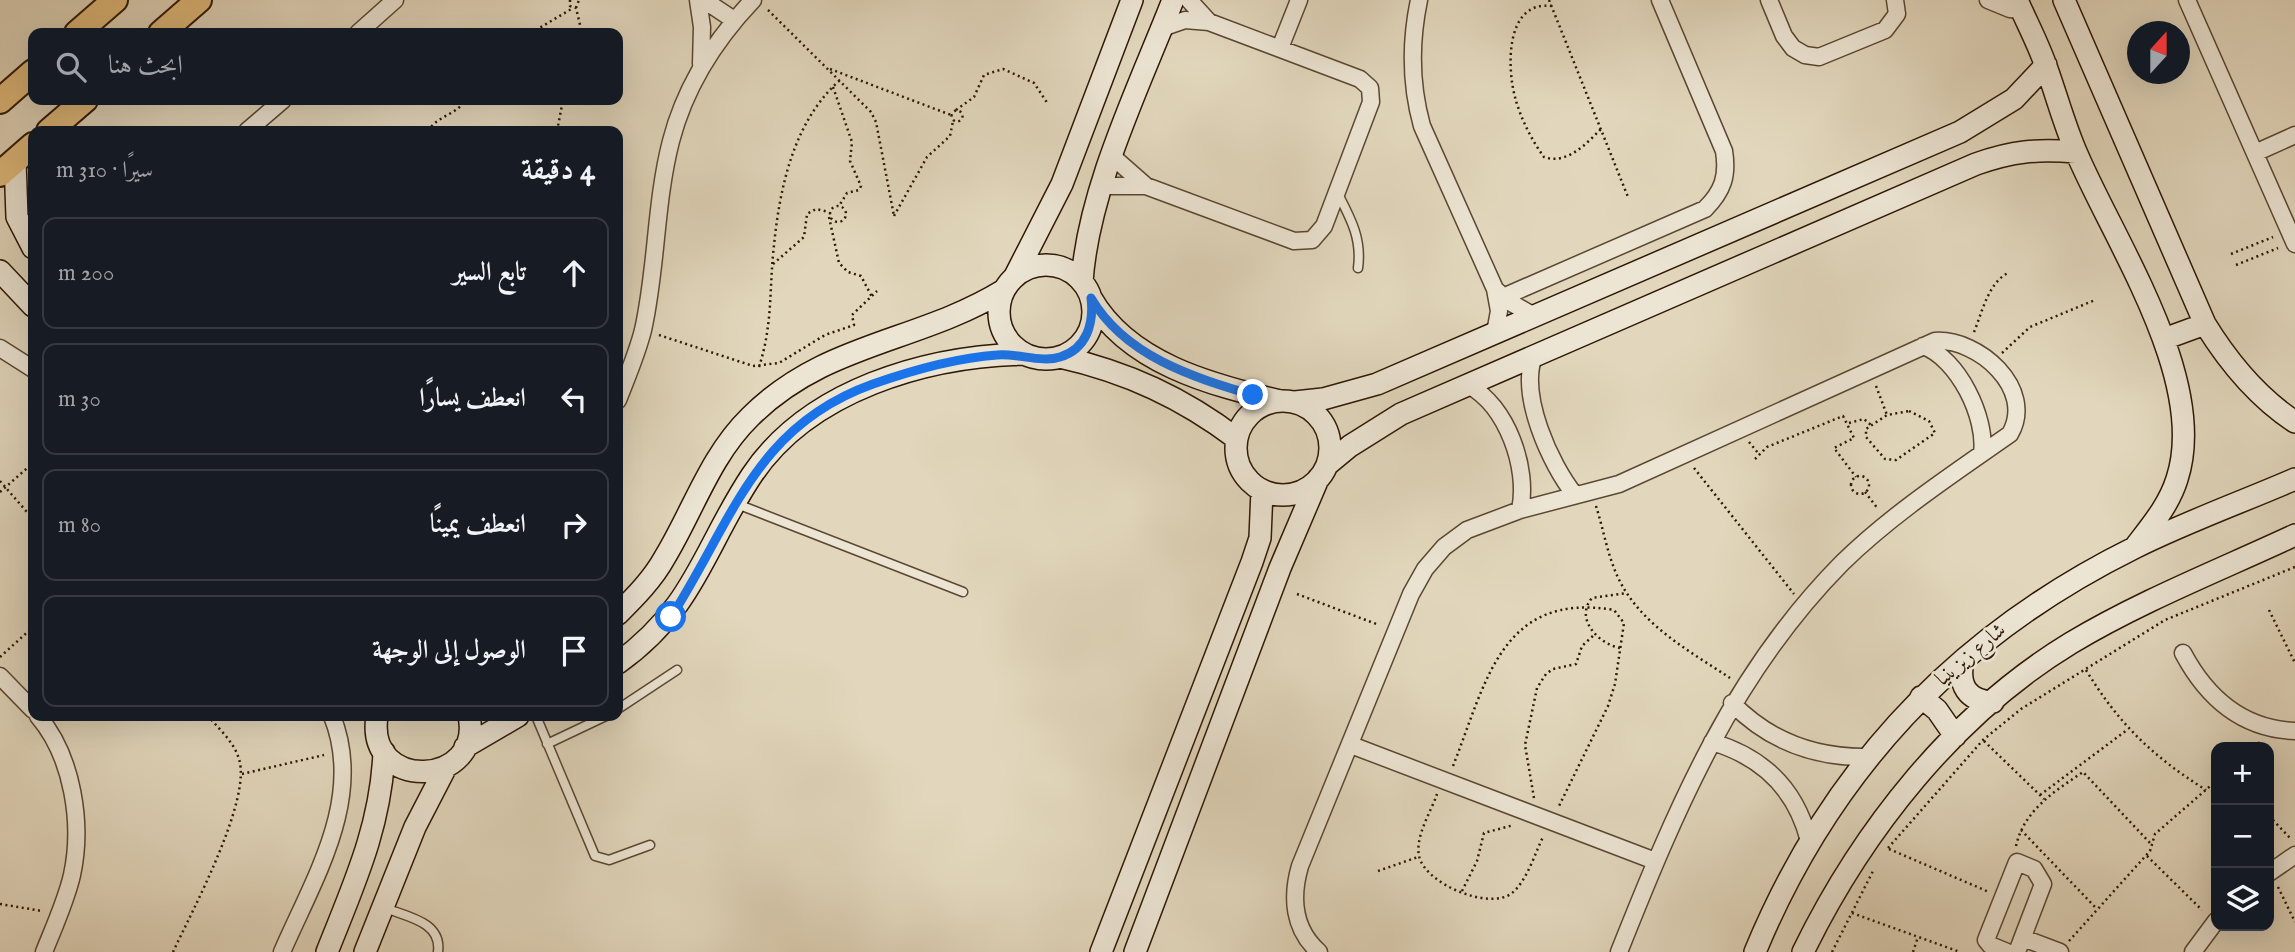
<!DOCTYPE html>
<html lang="ar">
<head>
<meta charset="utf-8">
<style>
  :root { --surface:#171b24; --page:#20242c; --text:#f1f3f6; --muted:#9ea1a6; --line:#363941 }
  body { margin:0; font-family:"IM FELL English",Amiri,serif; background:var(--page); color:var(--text); direction:rtl }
  .controls { position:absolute; right:21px; bottom:21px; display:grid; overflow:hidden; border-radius:14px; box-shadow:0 7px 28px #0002 }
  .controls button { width:63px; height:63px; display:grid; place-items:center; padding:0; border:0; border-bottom:2px solid var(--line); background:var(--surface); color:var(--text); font:35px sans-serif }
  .compass { position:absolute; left:2127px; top:21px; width:63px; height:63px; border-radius:50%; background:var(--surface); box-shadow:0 7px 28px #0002; rotate:21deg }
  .stop { position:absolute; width:21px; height:21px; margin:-16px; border:5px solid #1a73e8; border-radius:50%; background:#fff }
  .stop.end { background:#1a73e8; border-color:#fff; box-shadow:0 2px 7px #0008 }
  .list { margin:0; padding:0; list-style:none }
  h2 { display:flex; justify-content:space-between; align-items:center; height:91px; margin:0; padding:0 28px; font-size:30px }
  h2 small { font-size:23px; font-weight:400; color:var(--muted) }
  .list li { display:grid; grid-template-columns:46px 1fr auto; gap:21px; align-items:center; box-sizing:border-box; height:112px; margin:0 14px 14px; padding:0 14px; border:2px solid var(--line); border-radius:14px }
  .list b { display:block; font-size:26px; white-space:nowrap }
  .list em { font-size:23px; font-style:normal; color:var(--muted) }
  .icon { flex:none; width:38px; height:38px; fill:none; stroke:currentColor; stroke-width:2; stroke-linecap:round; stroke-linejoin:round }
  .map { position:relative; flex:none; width:2295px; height:952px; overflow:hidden; direction:ltr }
  .search { position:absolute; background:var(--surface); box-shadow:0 7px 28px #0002; left:28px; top:28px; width:595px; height:77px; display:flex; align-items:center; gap:18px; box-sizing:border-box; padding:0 24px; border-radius:14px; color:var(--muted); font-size:26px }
  .panel { position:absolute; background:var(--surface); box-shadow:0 7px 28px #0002; left:28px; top:126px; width:595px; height:595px; border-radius:14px; direction:rtl }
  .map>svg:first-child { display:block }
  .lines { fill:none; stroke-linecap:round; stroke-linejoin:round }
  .lane-casing { stroke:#5b4732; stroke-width:11 }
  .street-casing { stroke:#5b4732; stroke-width:19 }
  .secondary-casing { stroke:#2e1704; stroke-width:24 }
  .primary-casing { stroke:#2e1704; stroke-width:28 }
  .path { stroke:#2e1704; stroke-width:2.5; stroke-dasharray:2 3.5; stroke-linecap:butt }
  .lane { stroke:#ece5d4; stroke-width:8 }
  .street { stroke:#ece5d4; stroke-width:16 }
  .secondary { stroke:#ece5d4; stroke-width:21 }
  .primary { stroke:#e1bc7e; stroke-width:24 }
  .route { stroke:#1a73e8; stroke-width:9 }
  .labels { text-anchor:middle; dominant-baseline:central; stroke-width:5; stroke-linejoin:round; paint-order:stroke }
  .street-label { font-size:21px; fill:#2e1704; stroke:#ece5d4 }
</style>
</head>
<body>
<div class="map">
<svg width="2295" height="952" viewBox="0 0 2295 952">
  <rect width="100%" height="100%" fill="#e2d7bd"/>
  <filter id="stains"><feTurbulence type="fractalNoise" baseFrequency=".00286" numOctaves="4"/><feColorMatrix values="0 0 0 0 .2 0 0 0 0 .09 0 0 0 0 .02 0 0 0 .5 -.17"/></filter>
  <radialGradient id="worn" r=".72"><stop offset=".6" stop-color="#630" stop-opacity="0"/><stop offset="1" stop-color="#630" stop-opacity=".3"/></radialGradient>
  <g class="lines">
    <g class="lane-casing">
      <path id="lane" d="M1338,194C1351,219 1362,239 1358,268
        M737,504L963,592
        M618,709L677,670
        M536,716L595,856L609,860L650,845
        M547,744L606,716
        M385,908C408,917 442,922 438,952"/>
    </g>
    <g class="street-casing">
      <path id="street" d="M698,0L702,27L701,64
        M704,0L734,20
        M1189,0L1209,22
        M1419,0C1410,43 1410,83 1422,126L1495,289L1499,311L1495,333
        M1769,0L1784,36L1793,48L1805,55L1819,57L1885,30L1897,14L1895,0
        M1988,0L2010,9L2022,10
        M2187,0L2295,244
        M358,33L395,0
        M1280,48L1299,0
        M247,131L283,100
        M2255,153L2295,135
        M1113,157L1146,186
        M1102,186H1146L1294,241L1312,240L1324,226L1371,102L1370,88L1360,79L1209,22L1185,20L1162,28
        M1497,291L1508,301L1534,316
        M1503,297L1705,209C1723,191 1728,176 1724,151L1660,0
        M1923,346C1958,358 1987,418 1982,453
        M0,348L33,369
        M1534,356C1519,395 1550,464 1575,495
        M1468,385C1507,406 1529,468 1520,510
        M618,400C627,377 637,354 643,330C657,268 655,203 671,141C685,87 715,40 753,0
        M2183,653C2207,698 2242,729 2295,731
        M0,676L33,710
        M1732,703C1769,741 1814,758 1868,757
        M38,716C73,757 83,824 72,875C66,901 54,927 44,952
        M1712,742C1763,757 1796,789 1809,841
        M1351,745L1655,861
        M2269,873L2295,855
        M2023,938L2060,952
        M282,952C314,878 365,798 332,716
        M1319,952C1293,929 1291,897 1300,866L1411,594L1425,569L1444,547L1467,530L1520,510L1619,484L1935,341C1978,338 2036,389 2010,434C1953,474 1892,514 1842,563C1732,674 1676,809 1619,952
        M2007,952L1990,945L1986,940L2017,862L2034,869L2043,884L2017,952
        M2193,952L2216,921"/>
    </g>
    <g class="secondary-casing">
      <path id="secondary" d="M2017,0C2027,23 2039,45 2047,69C2057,97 2065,127 2077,154C2115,243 2209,381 2177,479C2169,505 2151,526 2135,547
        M2064,0L2205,324C2229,363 2257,397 2295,422
        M15,161L17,217L33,248
        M999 312a47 47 0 1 1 94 0a47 47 0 1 1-94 0Z
        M0,271L33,306
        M1015,276L1062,184L1132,0
        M1082,282C1088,190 1139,87 1173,0
        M1091,298C1128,363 1211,385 1280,401
        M2164,339L2205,324
        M1060,357C1127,372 1183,398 1237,439
        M1236 448a47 47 0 1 1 94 0a47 47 0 1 1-94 0Z
        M1295,402L1323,399L1377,384L1960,132L2014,99L2046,65
        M1327,465L1350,446L1401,414L1976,164C2013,151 2036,149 2076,152
        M618,614C635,597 653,579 665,557C693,511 710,456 750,417C825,342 918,343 1004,290
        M1963,661C1958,685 1967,701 1993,702
        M618,663C695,608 704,547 752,475C809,390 926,356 1024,354
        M1921,697L1937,710L1955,736
        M377,716C365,793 484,787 469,716
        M465,747L518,716
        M327,952C354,884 381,826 384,752
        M365,952L415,827L446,767
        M1101,952L1252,562L1260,538L1262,490
        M1135,952L1280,568L1318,479
        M1755,952C1830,770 1958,635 2134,548C2186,522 2242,502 2295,479
        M1803,952C1862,831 1954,714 2071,643C2141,601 2220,570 2295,535"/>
    </g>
    <g class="primary-casing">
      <path id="primary" d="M77,33L115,0
        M161,33L199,0
        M0,101L33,72
        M49,131L85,100
        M0,174L33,145"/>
    </g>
    <path class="path" d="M570,0V6L576,8L582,33
      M1549,0L1628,197
      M1552,6C1505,0 1507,68 1515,97C1520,117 1532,141 1544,157C1567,165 1586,144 1601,129
      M576,8L579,0
      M768,10L871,112L876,122L894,216
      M531,33L573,8
      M830,69L951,115
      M833,87L852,142L850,161L861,186L859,190L847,193L839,206
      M956,110L974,97L984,75L1003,69L1034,83L1048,104
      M951.5 116a5.5 5.5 0 1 1 11 0a5.5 5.5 0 1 1-11 0Z
      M428,131C438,115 457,115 465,100
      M557,131L563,100
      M830 214a8 8 0 1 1 16 0a8 8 0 1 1-16 0Z
      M894,216L927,157L950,136L953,121
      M829,217L839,263L848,272L861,276L872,297
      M2231,254L2273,237
      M773,264L804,237L807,214L816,209L829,212
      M2236,265L2278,248
      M1974,332C1982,313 1988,283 2008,273
      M659,335L753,366L779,363L825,335L854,325L852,315L877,291
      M2002,353L2030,327L2095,300
      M759,367C773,324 769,289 774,245C780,186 794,121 840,80
      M1876,386L1887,415
      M1909,411L1929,421L1935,433L1896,460L1885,459L1866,437V429L1887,415Z
      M1849,423L1864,419L1871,425
      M1749,442L1758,453
      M1755,459L1767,447L1843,416L1854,438L1834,448L1856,477
      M1694,468L1794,594
      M1851 485a9 9 0 1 1 18 0a9 9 0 1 1-18 0Z
      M0,481L33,519
      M0,492L33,463
      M1865,492L1878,509
      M1596,506C1603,528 1607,552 1616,573C1637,623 1688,650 1730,678
      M1297,594L1379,625
      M2269,610L2295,663
      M1620,648C1599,644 1574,619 1592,598L1627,593
      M0,657L33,627
      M2086,670C2119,724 2152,756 2206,790
      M1984,741L2044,799
      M2254,747L2261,741
      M1453,766C1486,683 1501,591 1614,610L1624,623L1615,684L1608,706L1559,806
      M242,774L324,755
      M1437,794C1431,812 1415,836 1419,856C1425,884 1490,911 1512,893C1527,881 1535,853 1543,837
      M2040,795L2127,730
      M1534,798L1525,745L1537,688L1546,674L1553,669L1576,664L1582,646L1594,635
      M2269,816L2291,839
      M2021,830L2096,908
      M2016,846C2024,810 2055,791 2083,772L2150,843
      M1888,848L1983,740L2021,709L2165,620L2295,567
      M1889,849L1989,892
      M2147,856L2202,910
      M1378,871L1418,857
      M2278,887L2295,922
      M1462,891L1477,861L1484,833L1514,825
      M0,904L42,911
      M1852,913L1960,952
      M2069,941L2150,851L2155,834L2216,781
      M173,952C192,911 252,800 239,759C234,742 219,729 208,716
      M1832,952L1873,871
      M1913,952L1918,937"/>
    <use href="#lane" class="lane"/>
    <use href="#street" class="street"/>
    <use href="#secondary" class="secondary"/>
    <use href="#primary" class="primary"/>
  </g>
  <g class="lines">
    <path class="route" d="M671,617C733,520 755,426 873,384C913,370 955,358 997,355C1017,353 1042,363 1060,357C1087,349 1094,323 1091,298C1125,356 1192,377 1253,395"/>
  </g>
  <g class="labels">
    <g class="street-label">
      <text transform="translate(1971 655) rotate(-40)">شارع زيزينيا</text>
    </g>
  </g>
  <rect width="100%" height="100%" filter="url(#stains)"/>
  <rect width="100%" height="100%" fill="url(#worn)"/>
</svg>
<div class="controls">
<button>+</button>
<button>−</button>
<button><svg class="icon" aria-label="layers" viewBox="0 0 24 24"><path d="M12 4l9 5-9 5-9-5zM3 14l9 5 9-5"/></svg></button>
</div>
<svg class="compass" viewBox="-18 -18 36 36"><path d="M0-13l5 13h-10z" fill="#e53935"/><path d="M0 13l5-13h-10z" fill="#9ea1a6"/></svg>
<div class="stop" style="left:671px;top:617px"></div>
<div class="stop end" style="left:1253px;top:395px"></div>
<div class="search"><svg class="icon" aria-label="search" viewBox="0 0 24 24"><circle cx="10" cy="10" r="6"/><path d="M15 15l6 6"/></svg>ابحث هنا</div>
<section class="panel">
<h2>4 دقيقة<small>سيرًا · 310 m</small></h2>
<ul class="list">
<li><svg class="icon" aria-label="ahead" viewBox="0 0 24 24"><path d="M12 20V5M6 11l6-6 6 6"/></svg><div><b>تابع السير</b></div><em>200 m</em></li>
<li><svg class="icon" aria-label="left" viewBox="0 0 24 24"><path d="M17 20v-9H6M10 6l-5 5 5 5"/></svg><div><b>انعطف يسارًا</b></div><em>30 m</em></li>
<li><svg class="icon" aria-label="right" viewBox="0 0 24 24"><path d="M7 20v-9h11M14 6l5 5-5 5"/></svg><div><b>انعطف يمينًا</b></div><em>80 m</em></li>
<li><svg class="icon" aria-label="arrive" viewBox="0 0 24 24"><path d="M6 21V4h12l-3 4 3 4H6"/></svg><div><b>الوصول إلى الوجهة</b></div></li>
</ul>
</section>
</div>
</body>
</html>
